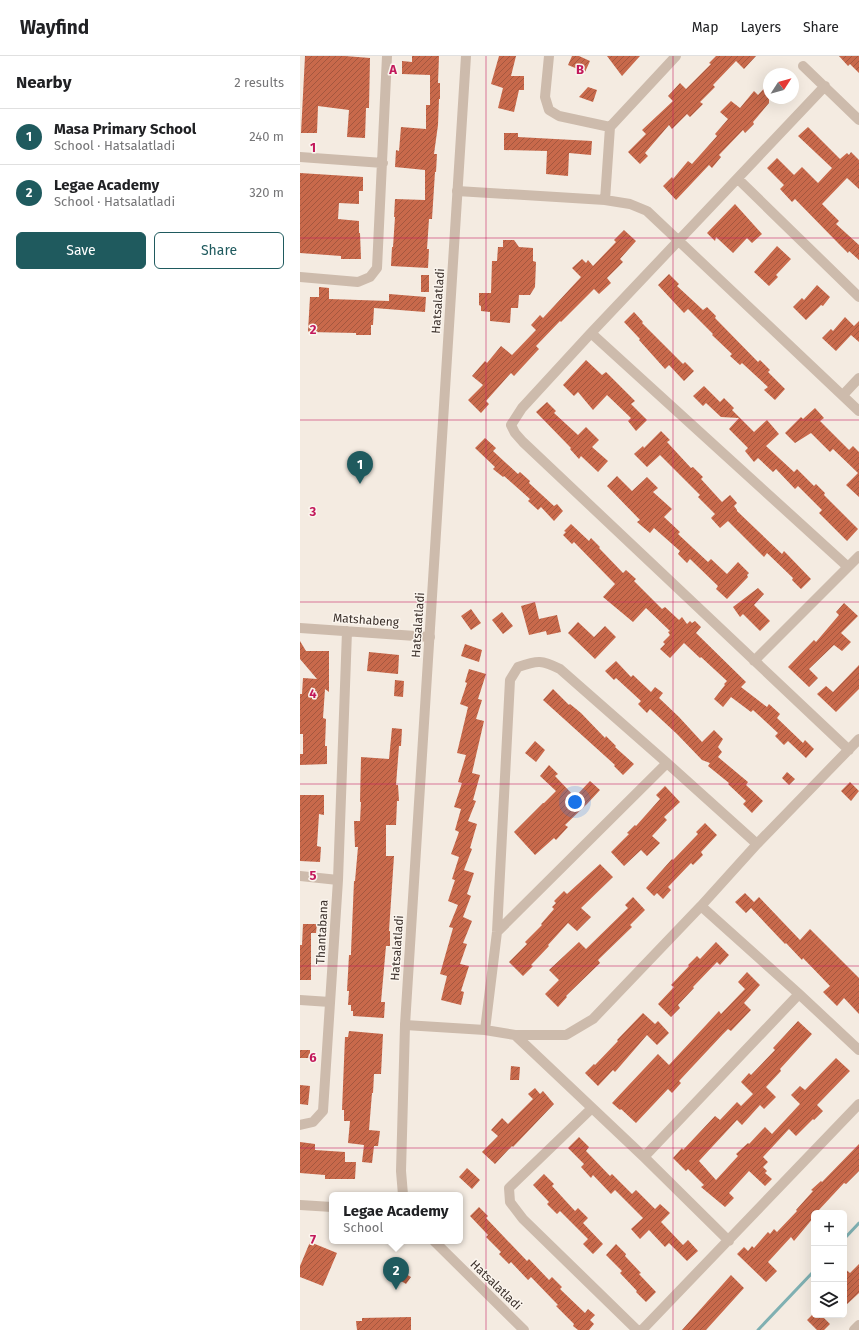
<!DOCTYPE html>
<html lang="en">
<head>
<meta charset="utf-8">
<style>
  :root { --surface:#fff; --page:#f6f6f6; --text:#202124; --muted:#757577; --line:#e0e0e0; --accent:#1f5a5e }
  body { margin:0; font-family:"Fira Sans",sans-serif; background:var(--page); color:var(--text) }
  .controls { position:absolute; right:12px; bottom:12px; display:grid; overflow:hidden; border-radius:6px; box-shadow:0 4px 16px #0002 }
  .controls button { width:36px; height:36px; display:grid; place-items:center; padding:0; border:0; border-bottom:1px solid var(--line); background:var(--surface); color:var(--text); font:20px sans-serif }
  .compass { position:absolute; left:463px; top:12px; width:36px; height:36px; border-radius:50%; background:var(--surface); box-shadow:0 4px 16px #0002; rotate:54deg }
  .you { position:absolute; left:275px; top:746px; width:14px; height:14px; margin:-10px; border:3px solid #fff; border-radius:50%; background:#1a73e8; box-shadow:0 0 0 6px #1a73e833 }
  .badge { display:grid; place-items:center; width:26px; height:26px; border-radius:50%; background:var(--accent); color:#fff; font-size:13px; font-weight:700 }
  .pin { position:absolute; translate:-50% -33px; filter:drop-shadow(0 1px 2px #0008) }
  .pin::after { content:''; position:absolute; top:21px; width:14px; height:12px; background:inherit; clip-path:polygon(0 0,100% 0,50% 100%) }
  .popup { position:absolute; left:29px; top:1136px; width:134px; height:52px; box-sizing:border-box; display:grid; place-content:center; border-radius:6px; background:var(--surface); filter:drop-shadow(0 1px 3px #0005); font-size:13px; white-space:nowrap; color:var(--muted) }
  .popup b { font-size:15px; color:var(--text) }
  .popup::after { content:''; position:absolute; left:50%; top:100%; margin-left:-8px; border:8px solid transparent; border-top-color:var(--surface) }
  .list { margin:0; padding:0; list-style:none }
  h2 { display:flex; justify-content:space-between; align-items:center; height:52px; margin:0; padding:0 16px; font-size:17px }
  h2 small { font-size:13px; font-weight:400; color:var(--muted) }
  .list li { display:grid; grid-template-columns:26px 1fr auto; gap:12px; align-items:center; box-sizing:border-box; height:56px; padding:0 16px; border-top:1px solid var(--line) }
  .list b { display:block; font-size:15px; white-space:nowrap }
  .list p { margin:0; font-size:13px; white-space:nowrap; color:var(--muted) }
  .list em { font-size:13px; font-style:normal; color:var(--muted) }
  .actions { display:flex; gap:8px; padding:12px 16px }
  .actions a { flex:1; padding:9px 0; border:1px solid var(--accent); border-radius:6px; text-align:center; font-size:14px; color:var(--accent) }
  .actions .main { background:var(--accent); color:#fff }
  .icon { flex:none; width:22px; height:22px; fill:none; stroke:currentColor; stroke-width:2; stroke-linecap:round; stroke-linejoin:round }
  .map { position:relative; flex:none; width:559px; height:1274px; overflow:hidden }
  header { display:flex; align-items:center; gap:24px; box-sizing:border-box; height:56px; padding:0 20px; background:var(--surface); border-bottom:1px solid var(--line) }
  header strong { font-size:19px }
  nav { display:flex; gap:22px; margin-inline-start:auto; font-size:14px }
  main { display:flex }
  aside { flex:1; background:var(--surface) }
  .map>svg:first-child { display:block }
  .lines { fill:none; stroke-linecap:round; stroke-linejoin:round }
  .stream { stroke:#7fb0b2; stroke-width:3 }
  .building { fill:url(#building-hatch) }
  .minor { stroke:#cdbbac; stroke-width:10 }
  .tertiary { stroke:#cdbbac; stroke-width:10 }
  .grid { fill:none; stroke:#c2185b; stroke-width:1; stroke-opacity:0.55 }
  .labels { text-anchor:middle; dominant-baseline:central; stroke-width:3; stroke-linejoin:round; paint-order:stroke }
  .street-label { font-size:12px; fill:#3b302b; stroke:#fbf5ee }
  .grid-label { font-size:13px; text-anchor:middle; font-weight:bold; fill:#c2185b; stroke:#fbf5ee; stroke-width:3; stroke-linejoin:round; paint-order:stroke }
</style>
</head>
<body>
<header>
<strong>Wayfind</strong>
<nav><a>Map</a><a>Layers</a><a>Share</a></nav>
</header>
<main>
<aside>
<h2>Nearby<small>2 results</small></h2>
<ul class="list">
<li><span class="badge">1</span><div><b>Masa Primary School</b><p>School · Hatsalatladi</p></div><em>240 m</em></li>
<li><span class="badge">2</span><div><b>Legae Academy</b><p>School · Hatsalatladi</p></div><em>320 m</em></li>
</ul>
<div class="actions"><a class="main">Save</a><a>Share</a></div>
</aside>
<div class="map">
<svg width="559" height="1274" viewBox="0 0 559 1274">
  <defs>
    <pattern id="building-hatch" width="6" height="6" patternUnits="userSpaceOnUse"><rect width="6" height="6" fill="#c8694b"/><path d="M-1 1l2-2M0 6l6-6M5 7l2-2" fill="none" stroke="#a4573f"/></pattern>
  </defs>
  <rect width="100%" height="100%" fill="#f4ebe1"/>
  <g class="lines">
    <path class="stream" d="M544,1183L559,1167
      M458,1274L514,1215"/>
  </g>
  <path class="building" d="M5,0H45L70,2L69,52H66L65,82L47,81L49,54L18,50L17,77H1Z
    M112,0H139L138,27H140V43H139L138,69L134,98H137L136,116H135L132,163H129L127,193H129L128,212L91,210L92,191H93L95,161H94L95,143L125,144V114L95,111L96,94L99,95L101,71L126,73V49H130V19L102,18V5L112,6Z
    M199,0H216L211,20H224V34H219L214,56L198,52L203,32L191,28Z
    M272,0H279L290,5L285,16L268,9Z
    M307,0H340L322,20Z
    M416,0H456L444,13L436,5L413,29L415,31L400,46L403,48L390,61L387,58L372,73L369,69L345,97L348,100L340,108L328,96L346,78L342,74L373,45L368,40L380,27L386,33L411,8L409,7Z
    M539,0H559V17L550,8L548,10Z
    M469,27V47L453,66L454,68L445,77L443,74L419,99L421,101L412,112L409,109L376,144L363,130L372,121L373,123L388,105L392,108L417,80L415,78L428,63L420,56L431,45L440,52L454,35L458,39Z
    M288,31L297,34L293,46L279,41Z
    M508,71L540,103L547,97L549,99L551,96L559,104V133L547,122L522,148L539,165L536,168L559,189V204L549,195L548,197L538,187L495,143L492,146L480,133L484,129L467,112L477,102L494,119L502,111L518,127L532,112L498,80Z
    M204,77H218V81L292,85L291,99L269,97L268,120L246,118L247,95L204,94Z
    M0,117L63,121V135H59V148L39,147L38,163L59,165V177H60L61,203H41V200L0,197Z
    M435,148L462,178L452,187L447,182L433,197L416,181L415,185L407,177Z
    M324,174L336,185L320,203L323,206L307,222L311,227L299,238L294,233L261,266L260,265L236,290L239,293L214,320L211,317L186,345L189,348L181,357L168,344L183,329L172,320L185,305L187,307L201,290L212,299L236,274L231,269L240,259L243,262L281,221L272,212L282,203L286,207L288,204L293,210L316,186L314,184Z
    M203,184H214L219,191L233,192V205L236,206L235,231L230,239H219L218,252H211L210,267L190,265V256L181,255V250L179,249V237H191L192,205H197L198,191H203Z
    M477,190L491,203L476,219L478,221L469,230L454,216Z
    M369,218L379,228L377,230L403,254L407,251L416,260L415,262L458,306L460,304L470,314L468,316L485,333L475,344L464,334L468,331L442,307L440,309L430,300L432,298L412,279L413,278L388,253L384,257L358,229Z
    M121,219H129V236H121Z
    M517,229L530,241L523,250L521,249L506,264L493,251L502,242L504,244Z
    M19,231L29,232V243L89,245V238L126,241L125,256L74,252L73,269H71V279H56V277L9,276L8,275L10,241H19Z
    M334,256L343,266L342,267L383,308L385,306L394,315L384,325L369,309L365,313L339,284L340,283L324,266Z
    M545,261L554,270L559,265V286L551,279L536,295L522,282L531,273L533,275Z
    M286,304L302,319L306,316L335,345L331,348L347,364L336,375L328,365L331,362L307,339L293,354L278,336L274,340L263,329Z
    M404,330L420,346L424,342L434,352L432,354L454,376L467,364L479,378L466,390L494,416L497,413L514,430L516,428L525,437L524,439L558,473L547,485L519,457L522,454L498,430L495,433L476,413L473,416L458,402L454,406L445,395L448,392L429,373L439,362L421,361L406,347L403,350L393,340Z
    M247,346L256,355L254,357L278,379L286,371L299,384L292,391L308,405L298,416L281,400L279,403L270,393L271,392L236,356Z
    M515,352L524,362L520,365L549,394L553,390L559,396V441L546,429L558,417L533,393L530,396L511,377L495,387L485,377L501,361L503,363Z
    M361,375L370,384L367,386L391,412L393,411L403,421L401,423L422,446L430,439L437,447L434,450L437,454V455L482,498L484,495L511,523L501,533L492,524L493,522L467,497L464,501L428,465L420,472L411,462L415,458L398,441L400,439L360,399L347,411L334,398L343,390L344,392Z
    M185,382L196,392L193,395L218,418L220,416L230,425L229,427L254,450L257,448L263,455L254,465L241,451L238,454L228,445L230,443L204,420L203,421L193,413L195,411L175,392Z
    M317,420L332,435L347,421L358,432L353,436L372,453L364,461L380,476L378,478L408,506L411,503L427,518L438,506L449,517L447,519L448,521L427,543L416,533L418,530L390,503L387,507L378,498L380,495L354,472L350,477L337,466L340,464L307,430Z
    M271,468L289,485L291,482L300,491L299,492L323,517L326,514L336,523L334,525L362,553L365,551L379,564L382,561L387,568L390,565L392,567L395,565L401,571L396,577L446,626L441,631L467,651L469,648L480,658L477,662L503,687L505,684L514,693L506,702L488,685L484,689L475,680L478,677L453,654L451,656L431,641L423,651L414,643L425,629L424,628L427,625L401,601L400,602L384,587L370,602L360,593L365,588L363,586L370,579L368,576L370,575L346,552L333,566L303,541L315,528L274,486L272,488L263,479L266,476L264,475Z
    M458,532L464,538L454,549L470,565L460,575L443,558L440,561L433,551Z
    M235,546L239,563L257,559L261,576L247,579L246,575L229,579L221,550Z
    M544,547L558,560L541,577L551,586L542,595L534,589L509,613L518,622L509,631L488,611L514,584L516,586L539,559L536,556Z
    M171,553L181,567L171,574L161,560Z
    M202,556L213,570L203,578L192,564Z
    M278,566L294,581L305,570L316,581L295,603L268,577Z
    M0,585L6,595H29V636L25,633L23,662L26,663L25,690H27V708L0,709V698H3V678H0V638H2L3,622L17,623L0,603Z
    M165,588L182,594L179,606L161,600Z
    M69,596L99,599L98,618L67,615Z
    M316,605L331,621L333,619L351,636L355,631L363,637L359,642L379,661L402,686L414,674L423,683L418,691L422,696L418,701L448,726L446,729L463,745L452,757L443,748L446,745L428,728L429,727L408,710L410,707L402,704L377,678L350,653L347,657L338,648L341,645L316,622L314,624L305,615Z
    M559,609V633L536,656L517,638L526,630L533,636Z
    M169,613L186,618L178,643L182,644L176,663L184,665L172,717L180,719L173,744L176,745L168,765L177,768L170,792L172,793L164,814L174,817L167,838L171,840L163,861L172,865L163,887L167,888L160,908L169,910L161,935L164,936L161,949L141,944L147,920L140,918L153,872L149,871L158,849L148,845L155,824L152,823L159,801L151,798L159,776L155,774L161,753L154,751L162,727L158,726L166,699L157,697L168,651L160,648L167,627L165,626Z
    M95,624L104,625L103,641L94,640Z
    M253,633L269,649L270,648L281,657L305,682L306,680L316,690L315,691L334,708L323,719L314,710L315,709L243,644Z
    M92,672L102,673L101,690H99L96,729H98L99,745H97L96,769H86V800H94L89,875H90V890H86L81,946H85L84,962L53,960V955H51V949H48L49,935H47L49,899H51V896L54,825H55L58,791H55L54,765H60L61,746H60L61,701L89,703Z
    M235,685L245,694L236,706L225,697Z
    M249,709L258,718L255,720L275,741L290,725L300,734L287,748L265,769L268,771L256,784L254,782L235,799L214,776L243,747H244L256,735L240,720Z
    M487,716L495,723L489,729L482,722Z
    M550,726L559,735L551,745L541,735Z
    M365,730L380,746L364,761L367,764L352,780L360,787L347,800L341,794L324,810L311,796L329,778L327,777L335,769L336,770L360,743L356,739Z
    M0,739H24V759L19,758L17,790L21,791L20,806L0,805Z
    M405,767L417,779L401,796L403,799L393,809L391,807L368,831L371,834L363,843L357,837L354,840L346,832L372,803L373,804L398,778L396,776Z
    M300,808L313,821L281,852L291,861L277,875L268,867L248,889L249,890L231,909L233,910L223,920L209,906L227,888L225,886L242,869L241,868L254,853L252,851L256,847L254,845L264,835L267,838Z
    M445,837L454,846L459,841L500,884L510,873L559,922V958L544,942L537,950L523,936L530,930L503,902L502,904L486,887L485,888L451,852L446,857L435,846Z
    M333,841L345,854L330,869L332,871L298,904L300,907L266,940L267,941L258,951L245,938L259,924L249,914L279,886L286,893L328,852L325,849Z
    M3,868H17L16,877H11V924H0V889H2Z
    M416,886L429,899L420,909L417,906L393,931L394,932L378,949L380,952L371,961L358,948L374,931L371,929L389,910L388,909L397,900L400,903Z
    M447,916L460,929L444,947L451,954L431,975L428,973L423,978L379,1025L381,1027L372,1037L368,1033L336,1067L321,1053L320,1054L312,1047L358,998L369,1009L419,955L421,958L445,933L438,926Z
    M343,957L355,968L358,965L369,977L357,989L347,979L315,1016L313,1014L298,1030L285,1017L294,1008L295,1009L318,985L317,984Z
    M498,965L512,978L480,1013L481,1015L466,1031L476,1041L464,1053L460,1049L442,1069L437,1064L399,1105L416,1124L438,1100L436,1098L448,1087L449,1088L465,1071L472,1078L500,1048L491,1039L500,1030L505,1034L536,1002L550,1015L517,1049L523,1055L514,1064L513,1063L496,1080L489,1073L463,1101L468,1106L463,1111L467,1115L465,1117L472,1123L465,1130L449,1115L429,1137L434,1142L425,1151L401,1131L404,1129L388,1113L386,1115L373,1102L382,1092L383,1094L415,1060L420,1064L437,1046L441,1050L453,1038L441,1026L449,1017L451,1019L475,994L473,992Z
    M49,975L83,978L81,1018H74L73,1037H72L69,1074L80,1075L78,1090H74L72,1107L62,1106L64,1089L48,1087L50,1065H44V1054H42L45,981H48Z
    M0,994H10V1002H0Z
    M211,1010L220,1011L219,1024H210Z
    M0,1029L10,1030L8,1049L0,1048Z
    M235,1032L240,1038L243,1035L254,1048L213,1091L212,1090L195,1108L182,1096L198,1080L191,1074L202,1062L208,1068L233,1043L228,1038Z
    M279,1081L289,1091L286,1095L310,1120L312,1118L332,1138L336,1134L355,1153L360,1148L370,1157L361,1166L383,1189L388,1184L398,1195L387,1205L369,1187L365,1191L349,1174L340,1183L331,1173L343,1162L315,1134L311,1138L293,1119L291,1122L281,1111L284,1108L268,1092Z
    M0,1086L15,1088V1094L45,1096V1106H56L55,1123H25V1119L0,1117Z
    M559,1088V1115L546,1128L544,1127L517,1156L518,1157H514V1161L494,1185L491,1181L468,1206L477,1215L466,1226L437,1198L444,1191L448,1195L452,1190L454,1192L468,1176L470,1178L474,1173L477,1176L497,1155L496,1154L513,1135L511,1134L521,1125L522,1126Z
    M167,1112L180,1124L172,1133L159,1121Z
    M244,1118L254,1128L252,1130L275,1155L278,1152L288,1162L283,1167L303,1188L293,1198L283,1188L288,1183L260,1155L257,1158L247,1148L249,1146L233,1129Z
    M179,1151L188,1160L186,1162L227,1205L229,1203L249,1224L252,1221L262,1231L260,1233L285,1257L288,1253L295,1259L290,1264L294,1268L289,1274H278L273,1270L274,1268L256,1250L258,1249L231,1221L228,1224L211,1206L209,1208L199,1198L201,1196L186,1181L188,1179L170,1160Z
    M10,1186L37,1197L23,1230L0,1221V1210Z
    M316,1188L326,1198L325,1200L341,1217L339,1218L356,1236L346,1246L336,1236L337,1235L320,1217L322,1215L306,1199Z
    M559,1208V1237L544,1251V1212L550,1217Z
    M97,1213L111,1221L106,1228L93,1220Z
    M431,1219L444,1232L406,1274H382Z
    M512,1259H521L530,1268L524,1274H517L507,1264Z
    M111,1261V1274H57L56,1265H62V1262Z"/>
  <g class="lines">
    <path class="minor" d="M249,0L245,41L249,54L259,60L310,71
      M503,10L559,64
      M525,30L291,277L222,352L211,369L215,377L223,386L549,694
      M0,101L83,107
      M438,123L559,241
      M157,135L305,144L330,148L347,155L559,355
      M305,144L310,71L376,0
      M0,221L58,226L70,221L77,212L87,0
      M291,277L548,511
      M543,339L559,322
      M0,572L130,581
      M454,605L559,500
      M0,820L38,824
      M401,850L499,938L559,994
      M197,876L367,707
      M0,944L30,946
      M105,969L185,974L215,979H266L293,963L401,850L457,788L559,683
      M185,974L197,876L210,624L218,611C238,604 242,604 260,613L367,707L457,788
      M215,979L344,1101L429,1185
      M291,1053L209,1132L210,1146L223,1163L337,1274
      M0,1069L13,1066L23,1055L38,824L47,575
      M344,1101L499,938
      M342,1274L559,1048
      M554,1274L559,1269"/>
    <path class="tertiary" d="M103,1139L101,1115L105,969L166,0
      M0,1149L32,1151
      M134,1185L224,1274"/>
  </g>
  <path class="grid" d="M186,0V1274M373,0V1274M0,182H559M0,364H559M0,546H559M0,728H559M0,910H559M0,1092H559"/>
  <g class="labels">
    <g class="street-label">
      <text transform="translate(138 245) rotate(-86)">Hatsalatladi</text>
      <text transform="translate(66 564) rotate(4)">Matshabeng</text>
      <text transform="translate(118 569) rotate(-86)">Hatsalatladi</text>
      <text transform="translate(22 876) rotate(-87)">Thantabana</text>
      <text transform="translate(97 892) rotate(-86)">Hatsalatladi</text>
      <text transform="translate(196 1229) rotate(44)">Hatsalatladi</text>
    </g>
  </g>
  <g class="grid-label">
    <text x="93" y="18">A</text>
    <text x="280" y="18">B</text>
    <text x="13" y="96">1</text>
    <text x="13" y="278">2</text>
    <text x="13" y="460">3</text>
    <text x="13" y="642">4</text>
    <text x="13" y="824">5</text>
    <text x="13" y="1006">6</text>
    <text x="13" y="1188">7</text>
  </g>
</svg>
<div class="controls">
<button>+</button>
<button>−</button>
<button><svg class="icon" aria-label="layers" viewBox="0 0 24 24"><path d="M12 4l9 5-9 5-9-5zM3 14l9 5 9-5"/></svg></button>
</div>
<svg class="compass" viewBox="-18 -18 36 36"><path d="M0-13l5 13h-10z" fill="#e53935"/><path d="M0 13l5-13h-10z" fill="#757577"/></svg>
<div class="you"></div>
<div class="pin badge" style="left:60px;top:428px">1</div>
<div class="pin badge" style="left:96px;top:1234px">2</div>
<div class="popup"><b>Legae Academy</b>School</div>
</div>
</main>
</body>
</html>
